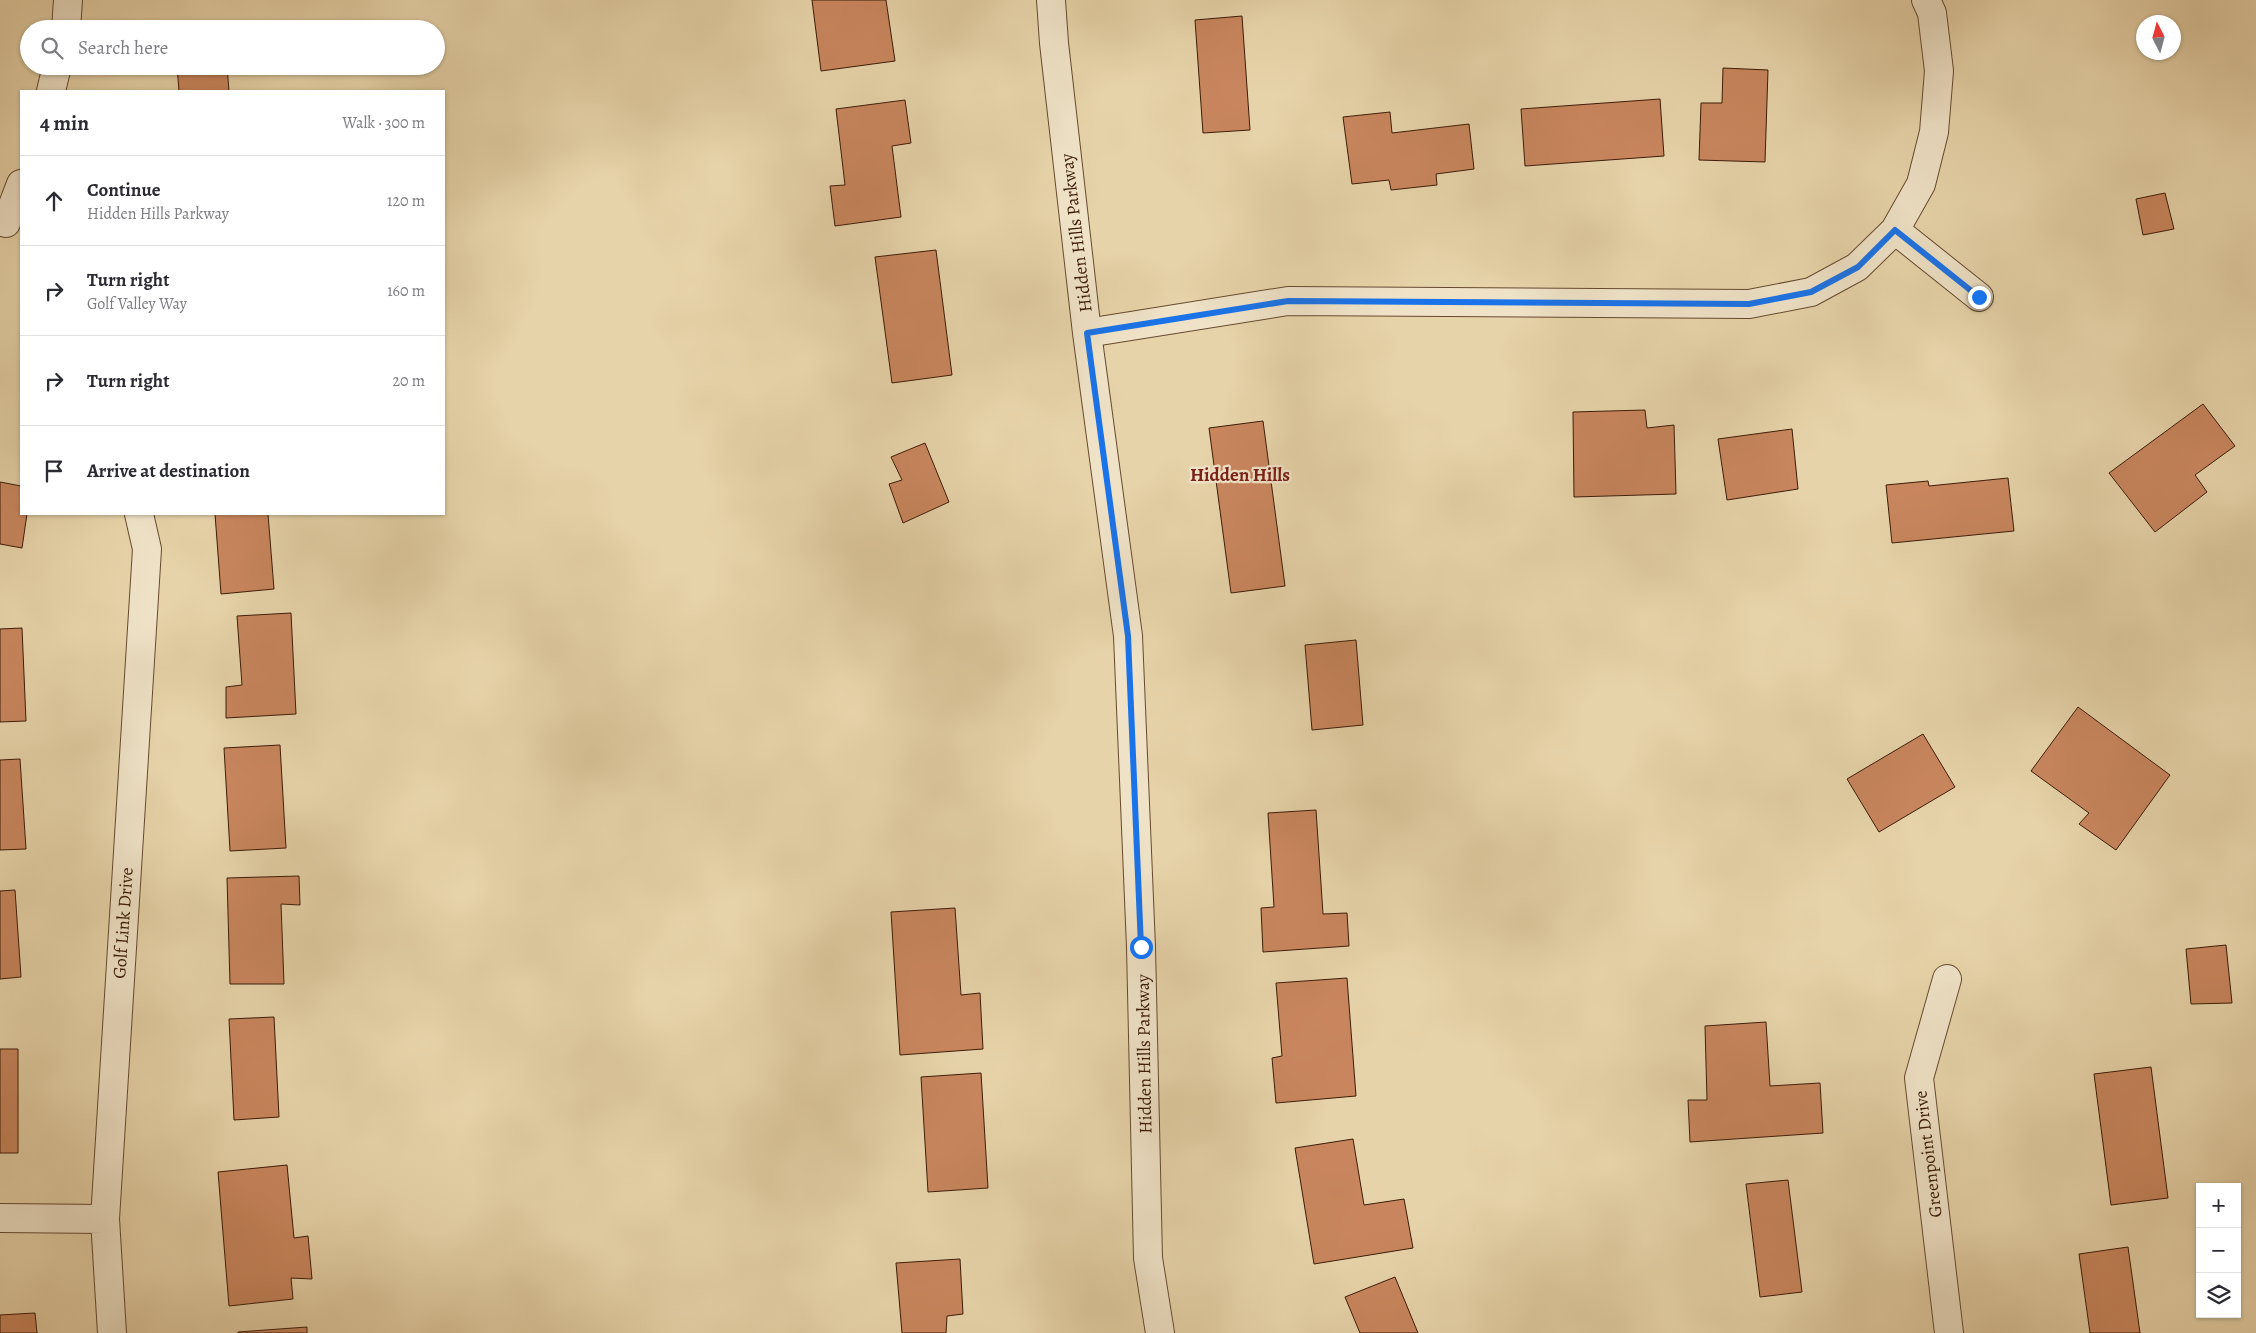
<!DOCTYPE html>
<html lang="en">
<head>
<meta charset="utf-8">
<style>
  :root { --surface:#fff; --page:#f7f7f7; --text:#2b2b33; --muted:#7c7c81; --line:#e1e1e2 }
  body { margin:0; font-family:Alegreya,serif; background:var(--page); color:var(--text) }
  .controls { position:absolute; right:15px; bottom:15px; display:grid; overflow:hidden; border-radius:0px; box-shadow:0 1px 4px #0004 }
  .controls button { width:45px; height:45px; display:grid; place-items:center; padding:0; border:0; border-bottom:1px solid var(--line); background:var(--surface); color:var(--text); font:25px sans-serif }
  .compass { position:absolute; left:2136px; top:15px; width:45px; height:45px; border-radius:50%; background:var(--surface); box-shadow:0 1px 4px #0004; rotate:354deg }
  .stop { position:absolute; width:15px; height:15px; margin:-11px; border:4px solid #1a73e8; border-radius:50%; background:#fff }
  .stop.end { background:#1a73e8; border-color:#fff; box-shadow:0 1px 5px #0008 }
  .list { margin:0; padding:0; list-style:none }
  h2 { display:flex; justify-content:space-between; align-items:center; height:65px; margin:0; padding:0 20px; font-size:21px }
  h2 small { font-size:16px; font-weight:400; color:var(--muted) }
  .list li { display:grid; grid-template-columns:32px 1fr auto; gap:15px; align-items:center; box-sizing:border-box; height:90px; padding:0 20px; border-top:1px solid var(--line) }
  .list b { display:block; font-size:19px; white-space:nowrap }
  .list p { margin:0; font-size:16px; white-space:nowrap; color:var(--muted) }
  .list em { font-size:16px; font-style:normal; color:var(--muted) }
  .icon { flex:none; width:28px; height:28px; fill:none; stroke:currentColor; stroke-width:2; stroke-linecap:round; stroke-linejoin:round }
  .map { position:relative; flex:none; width:2256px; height:1333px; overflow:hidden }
  .search { position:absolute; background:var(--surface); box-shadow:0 1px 4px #0004; left:20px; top:20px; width:425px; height:55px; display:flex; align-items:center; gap:12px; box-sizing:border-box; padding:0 18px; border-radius:28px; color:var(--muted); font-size:19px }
  .panel { position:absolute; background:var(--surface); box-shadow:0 1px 4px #0004; left:20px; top:90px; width:425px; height:425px; border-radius:0px }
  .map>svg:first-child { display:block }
  .building { fill:#c9865e; stroke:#3b1c06 }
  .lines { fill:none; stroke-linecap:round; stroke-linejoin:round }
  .minor-casing { stroke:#664a2f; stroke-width:30 }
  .minor { stroke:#efe2c7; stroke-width:28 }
  .route { stroke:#1a73e8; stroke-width:6 }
  .labels { text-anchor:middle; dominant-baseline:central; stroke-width:4.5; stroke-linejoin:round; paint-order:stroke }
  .street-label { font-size:18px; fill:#3b1c06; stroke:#efe2c7 }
  .neighbourhood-label { font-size:19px; font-weight:bold; fill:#7a1f14; stroke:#efe2c7 }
</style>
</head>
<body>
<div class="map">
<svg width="2256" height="1333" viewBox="0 0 2256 1333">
  <rect width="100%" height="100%" fill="#e7d3a9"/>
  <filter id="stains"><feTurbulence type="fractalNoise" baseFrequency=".004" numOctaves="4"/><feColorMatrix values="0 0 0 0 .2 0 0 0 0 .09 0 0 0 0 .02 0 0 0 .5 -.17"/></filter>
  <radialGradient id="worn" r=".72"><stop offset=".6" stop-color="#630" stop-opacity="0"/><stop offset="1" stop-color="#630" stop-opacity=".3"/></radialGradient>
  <path class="building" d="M812,0H886L895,61L821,71Z
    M1242,16L1250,130L1203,133L1195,20Z
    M177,66H227L229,91H179Z
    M1723,68L1768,70L1765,162L1699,160L1701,103H1722Z
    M1660,99L1664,156L1525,166L1521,109Z
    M905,100L911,143L892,146L901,217L835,226L830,186L845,185L836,109Z
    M1390,112L1392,133L1469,124L1474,169L1436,174L1437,185L1391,190L1389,180L1352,184L1343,117Z
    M2165,193L2174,229L2143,235L2136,199Z
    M936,250L952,375L892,383L875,257Z
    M2203,404L2235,446L2195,475L2207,492L2155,532L2109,473Z
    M1645,410L1647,428L1674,425L1676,494L1574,497L1573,412Z
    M1263,421L1285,586L1231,593L1209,428Z
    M1792,429L1798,489L1727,500L1718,439Z
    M925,443L949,502L903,523L889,484L902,480L891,457Z
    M2008,478L2014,531L1892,543L1886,485L1928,481L1929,486Z
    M0,482L21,486V514H27L22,548L0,544Z
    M215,514H268L274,589L221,594Z
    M291,613L296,714L226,718V687L242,685L237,616Z
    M22,628L26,721L0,722V629Z
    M1356,640L1363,725L1312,730L1305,645Z
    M2078,707L2170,775L2116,850L2079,824L2089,813L2031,771Z
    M1923,734L1955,787L1879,832L1847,779Z
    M280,745L286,848L230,851L224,748Z
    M20,759L26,849L0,850V760Z
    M1316,810L1323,914L1347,913L1349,946L1263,952L1261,908L1274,907L1268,813Z
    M299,876L300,905L281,904L284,984H230L227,878Z
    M15,890L21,977L0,979V891Z
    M955,908L961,995L980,993L983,1049L900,1055L891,912Z
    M2226,945L2232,1003L2191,1004L2186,949Z
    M1347,978L1356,1096L1276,1103L1272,1058L1282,1056L1276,983Z
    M274,1017L279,1117L234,1120L229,1019Z
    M1766,1022L1770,1086L1820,1083L1823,1133L1690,1142L1688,1100H1707L1705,1026Z
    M0,1049H18V1153H0Z
    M2151,1067L2168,1198L2111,1205L2094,1074Z
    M981,1073L988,1188L928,1192L921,1077Z
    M1353,1139L1364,1205L1404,1199L1413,1248L1314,1264L1295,1148Z
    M287,1165L294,1238L308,1236L312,1279L291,1278L293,1299L229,1306L218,1172Z
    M1788,1180L1802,1292L1760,1297L1746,1184Z
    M2128,1247L2140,1333H2090L2079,1254Z
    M960,1259L963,1314L947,1316L946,1333H902L896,1263Z
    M1395,1277L1418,1333H1360L1345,1297Z
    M35,1313L37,1333H0V1315Z
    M307,1327V1333H238V1332Z"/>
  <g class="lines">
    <g class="minor-casing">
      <path id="minor" d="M1051,0L1054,43L1087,333L1128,636L1141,947L1148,1258L1160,1333
        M66,29L68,0
        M51,91L57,66
        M6,223L21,184
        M1895,230L1979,297
        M1087,333L1288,301L1749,304L1811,292L1857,267L1895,230L1921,184L1934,132L1939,71L1932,13L1926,0
        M1947,979L1919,1078L1949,1333
        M0,1218L105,1219
        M112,1333L105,1219L147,549L139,514"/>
    </g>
    <use href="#minor" class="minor"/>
  </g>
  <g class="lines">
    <path class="route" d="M1141,947L1128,636L1087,333L1288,301L1749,304L1811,292L1858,267L1895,230L1979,297"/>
  </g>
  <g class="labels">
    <g class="street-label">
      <text transform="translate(1076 233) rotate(-97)">Hidden Hills Parkway</text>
      <text transform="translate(123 923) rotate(-86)">Golf Link Drive</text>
      <text transform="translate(1144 1054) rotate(-91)">Hidden Hills Parkway</text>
      <text transform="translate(1928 1154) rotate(-97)">Greenpoint Drive</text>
    </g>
    <g class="neighbourhood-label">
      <text x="1240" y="475">Hidden Hills</text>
    </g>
  </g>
  <rect width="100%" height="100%" filter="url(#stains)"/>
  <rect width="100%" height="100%" fill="url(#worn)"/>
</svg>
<div class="controls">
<button>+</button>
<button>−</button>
<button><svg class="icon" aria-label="layers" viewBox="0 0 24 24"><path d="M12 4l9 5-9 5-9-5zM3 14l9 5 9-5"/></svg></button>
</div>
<svg class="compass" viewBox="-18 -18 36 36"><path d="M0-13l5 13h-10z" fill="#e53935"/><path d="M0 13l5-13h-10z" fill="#7c7c81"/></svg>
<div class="stop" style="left:1141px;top:947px"></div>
<div class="stop end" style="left:1979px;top:297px"></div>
<div class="search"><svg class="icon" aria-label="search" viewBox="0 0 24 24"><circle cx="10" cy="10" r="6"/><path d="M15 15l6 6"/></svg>Search here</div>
<section class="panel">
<h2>4 min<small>Walk · 300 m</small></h2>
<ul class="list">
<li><svg class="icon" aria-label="ahead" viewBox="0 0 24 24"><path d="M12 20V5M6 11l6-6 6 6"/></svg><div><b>Continue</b><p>Hidden Hills Parkway</p></div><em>120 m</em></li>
<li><svg class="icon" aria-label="right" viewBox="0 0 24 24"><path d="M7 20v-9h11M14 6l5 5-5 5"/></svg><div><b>Turn right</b><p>Golf Valley Way</p></div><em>160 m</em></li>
<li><svg class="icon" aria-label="right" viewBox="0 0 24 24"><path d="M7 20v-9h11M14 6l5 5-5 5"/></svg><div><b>Turn right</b></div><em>20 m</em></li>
<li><svg class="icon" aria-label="arrive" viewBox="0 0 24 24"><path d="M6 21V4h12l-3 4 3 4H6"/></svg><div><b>Arrive at destination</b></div></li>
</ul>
</section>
</div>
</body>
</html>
